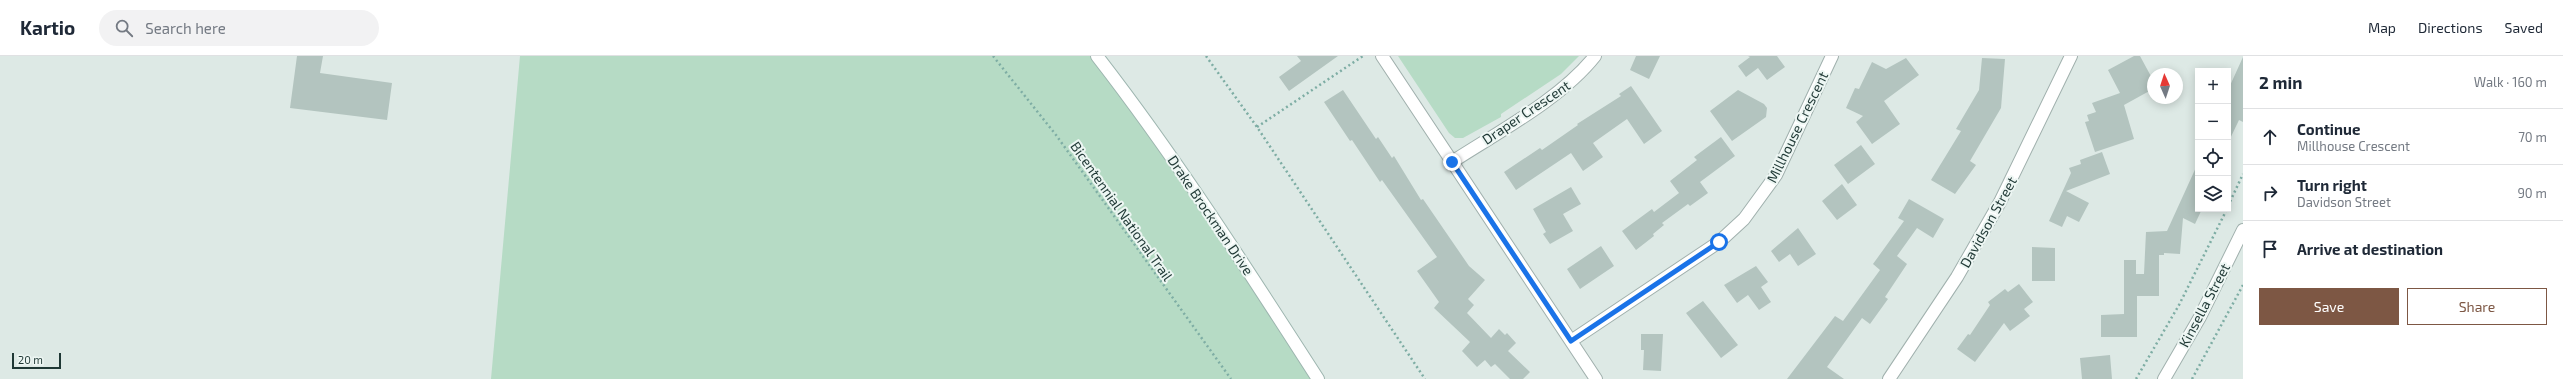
<!DOCTYPE html>
<html lang="en">
<head>
<meta charset="utf-8">
<style>
  :root { --surface:#fff; --page:#f2f2f3; --text:#1f2937; --muted:#747a83; --line:#e0e1e3; --accent:#7d5744 }
  body { margin:0; font-family:"Exo 2",sans-serif; background:var(--page); color:var(--text) }
  .controls { position:absolute; right:12px; top:12px; display:grid; overflow:hidden; border-radius:0px; box-shadow:0 2px 10px #0003 }
  .controls button { width:36px; height:36px; display:grid; place-items:center; padding:0; border:0; border-bottom:1px solid var(--line); background:var(--surface); color:var(--text); font:20px sans-serif }
  .compass { position:absolute; left:2147px; top:12px; width:36px; height:36px; border-radius:50%; background:var(--surface); box-shadow:0 2px 10px #0003; rotate:357deg }
  .scale { position:absolute; left:12px; bottom:10px; width:49px; box-sizing:border-box; padding-left:4px; border:2px solid #1f3835; border-top:0; font-size:11px; line-height:14px; white-space:nowrap; color:#1f3835; -webkit-text-stroke:3px #edf6f3; paint-order:stroke }
  .stop { position:absolute; width:12px; height:12px; margin:-9px; border:3px solid #1a73e8; border-radius:50%; background:#fff }
  .stop.end { background:#1a73e8; border-color:#fff; box-shadow:0 1px 4px #0008 }
  .list { margin:0; padding:0; list-style:none }
  h2 { display:flex; justify-content:space-between; align-items:center; height:52px; margin:0; padding:0 16px; font-size:17px }
  h2 small { font-size:13px; font-weight:400; color:var(--muted) }
  .list li { display:grid; grid-template-columns:26px 1fr auto; gap:12px; align-items:center; box-sizing:border-box; height:56px; padding:0 16px; border-top:1px solid var(--line) }
  .list b { display:block; font-size:15px; white-space:nowrap }
  .list p { margin:0; font-size:13px; white-space:nowrap; color:var(--muted) }
  .list em { font-size:13px; font-style:normal; color:var(--muted) }
  .actions { display:flex; gap:8px; padding:12px 16px }
  .actions a { flex:1; padding:9px 0; border:1px solid var(--accent); border-radius:0px; text-align:center; font-size:14px; color:var(--accent) }
  .actions .main { background:var(--accent); color:#fff }
  .icon { flex:none; width:22px; height:22px; fill:none; stroke:currentColor; stroke-width:2; stroke-linecap:round; stroke-linejoin:round }
  .map { position:relative; flex:none; width:2243px; height:323px; overflow:hidden }
  header { display:flex; align-items:center; gap:24px; box-sizing:border-box; height:56px; padding:0 20px; background:var(--surface); border-bottom:1px solid var(--line) }
  header strong { font-size:19px }
  nav { display:flex; gap:22px; margin-inline-start:auto; font-size:14px }
  .search { width:280px; height:36px; background:var(--page); display:flex; align-items:center; gap:10px; box-sizing:border-box; padding:0 14px; border-radius:22px; color:var(--muted); font-size:15px }
  main { display:flex }
  aside { flex:1; background:var(--surface) }
  .map>svg:first-child { display:block }
  .green { fill:#b6dbc5 }
  .building { fill:#b3c4bf }
  .lines { fill:none; stroke-linecap:round; stroke-linejoin:round }
  .street-casing { stroke:#a0b0ad; stroke-width:14 }
  .secondary-casing { stroke:#9db5af; stroke-width:14 }
  .path { stroke:#7eada4; stroke-width:2.5; stroke-dasharray:2 3; stroke-linecap:butt }
  .street { stroke:#fff; stroke-width:12 }
  .secondary { stroke:#fff; stroke-width:12 }
  .route { stroke:#1a73e8; stroke-width:5 }
  .labels { text-anchor:middle; dominant-baseline:central; stroke-width:4; stroke-linejoin:round; paint-order:stroke }
  .street-label { font-size:14px; fill:#1f3835; stroke:#edf6f3 }
</style>
</head>
<body>
<header>
<strong>Kartio</strong>
<div class="search"><svg class="icon" aria-label="search" viewBox="0 0 24 24"><circle cx="10" cy="10" r="6"/><path d="M15 15l6 6"/></svg>Search here</div>
<nav><a>Map</a><a>Directions</a><a>Saved</a></nav>
</header>
<main>
<div class="map">
<svg width="2243" height="323" viewBox="0 0 2243 323">
  <rect width="100%" height="100%" fill="#dde9e5"/>
  <path class="green" d="M520,0H1097L1321,323H491Z
    M1398,0H1579L1561,18L1501,58V61L1463,82H1455L1449,77Z"/>
  <path class="building" d="M297,0H323L320,17L392,27L387,64L290,52Z
    M1297,0H1338L1289,35L1279,21L1301,5Z
    M1636,0H1660L1649,23L1630,14Z
    M1748,0H1777L1785,11L1767,24L1758,12L1746,21L1738,10L1750,1Z
    M2134,0H2140L2153,24V33L2124,49L2134,83L2095,96L2085,66L2089,65L2087,59L2096,56L2092,47L2120,37L2108,14Z
    M2243,1V66L2239,64L2228,87V34Z
    M1906,2L1919,19L1884,45L1900,68L1872,88L1856,66L1863,60L1846,52L1855,32L1859,33L1872,6L1886,13Z
    M1982,2L2005,3L2001,52L1970,105L1976,109L1955,138L1931,124L1961,75L1956,73L1979,34Z
    M1631,30L1662,75L1644,88L1627,63L1593,87L1603,101L1583,115L1571,97L1516,134L1504,116L1540,92L1542,94L1578,69L1577,68L1621,40L1619,38Z
    M1343,34L1376,83L1378,81L1392,102L1394,100L1421,144L1423,143L1469,210L1485,224L1468,243L1474,249L1467,257L1491,282L1499,273L1505,279L1507,277L1516,287L1508,295L1530,316L1523,323H1510L1495,308L1491,311L1485,304L1477,311L1462,295L1470,286L1434,252L1439,246L1417,215L1437,201L1382,124L1380,126L1352,84L1350,85L1324,46Z
    M1738,34L1764,48L1767,52L1766,61L1732,85L1710,55Z
    M1721,81L1735,100L1700,126L1708,137L1690,150L1688,148L1662,167L1664,169L1653,178L1654,180L1636,194L1622,175L1652,153L1654,156L1679,137L1670,125L1697,104L1694,101Z
    M1861,89L1875,108L1848,128L1834,109Z
    M2102,96L2110,118L2066,135L2089,147L2079,166L2067,160L2062,171L2049,165L2071,117L2069,112L2081,108L2080,104Z
    M2198,107V153H2202L2195,168L2183,162L2180,198L2164,197V199H2159V240H2137V281H2101V259L2124,258V204H2136V218H2144L2146,176L2167,175Z
    M1842,128L1857,149L1837,164L1822,145Z
    M1571,131L1581,148L1563,158L1573,175L1550,188L1543,178L1546,176L1533,153Z
    M1909,143L1944,163L1933,182L1917,172L1897,200L1907,208L1885,241L1888,243L1870,268L1862,262L1827,311L1844,323H1787L1835,260L1843,265L1880,214L1873,208L1904,165L1898,162Z
    M1798,172L1816,198L1798,210L1790,198L1779,206L1771,195Z
    M1601,190L1614,210L1580,233L1567,213Z
    M2032,191L2055,192V225H2032Z
    M1756,210L1768,226L1761,231L1771,246L1759,254L1748,239L1737,247L1724,229Z
    M2019,228L2033,246L2024,253L2030,260L2010,275L2004,267L1975,306L1957,293L1968,278L1970,279L1990,249L1988,246L2005,233L2008,236Z
    M1703,245L1738,289L1721,302L1686,257Z
    M1641,278H1663L1661,315L1643,314L1644,294H1641Z
    M2110,299L2112,323H2082L2080,302Z"/>
  <g class="lines">
    <g class="street-casing">
      <path id="street" d="M1382,0L1596,323
        M1452,106C1498,76 1561,43 1595,0
        M1571,285L1719,186L1744,163L1776,119L1832,0
        M1889,323L1957,221L2000,146L2071,0
        M2164,323L2200,261L2243,174"/>
    </g>
    <g class="secondary-casing">
      <path id="secondary" d="M1097,0C1177,103 1247,213 1318,323"/>
    </g>
    <path class="path" d="M993,0L1056,79L1231,323
      M1206,0L1257,71L1425,323
      M1257,71L1363,0
      M2228,150L2243,118
      M2136,323L2179,249L2227,153
      M2192,323L2243,229"/>
    <use href="#street" class="street"/>
    <use href="#secondary" class="secondary"/>
  </g>
  <g class="lines">
    <path class="route" d="M1452,106L1571,285L1719,186"/>
  </g>
  <g class="labels">
    <g class="street-label">
      <text transform="translate(1526 56) rotate(-34)">Draper Crescent</text>
      <text transform="translate(1797 71) rotate(-64)">Millhouse Crescent</text>
      <text transform="translate(1122 155) rotate(55)">Bicentennial National Trail</text>
      <text transform="translate(1211 159) rotate(56)">Drake Brockman Drive</text>
      <text transform="translate(1988 166) rotate(-61)">Davidson Street</text>
      <text transform="translate(2204 249) rotate(-62)">Kinsella Street</text>
    </g>
  </g>
</svg>
<div class="controls">
<button>+</button>
<button>−</button>
<button><svg class="icon" aria-label="locate" viewBox="0 0 24 24"><circle cx="12" cy="12" r="6"/><path d="M12 2v4M12 18v4M2 12h4M18 12h4"/></svg></button>
<button><svg class="icon" aria-label="layers" viewBox="0 0 24 24"><path d="M12 4l9 5-9 5-9-5zM3 14l9 5 9-5"/></svg></button>
</div>
<svg class="compass" viewBox="-18 -18 36 36"><path d="M0-13l5 13h-10z" fill="#e53935"/><path d="M0 13l5-13h-10z" fill="#747a83"/></svg>
<div class="scale">20 m</div>
<div class="stop" style="left:1719px;top:186px"></div>
<div class="stop end" style="left:1452px;top:106px"></div>
</div>
<aside>
<h2>2 min<small>Walk · 160 m</small></h2>
<ul class="list">
<li><svg class="icon" aria-label="ahead" viewBox="0 0 24 24"><path d="M12 20V5M6 11l6-6 6 6"/></svg><div><b>Continue</b><p>Millhouse Crescent</p></div><em>70 m</em></li>
<li><svg class="icon" aria-label="right" viewBox="0 0 24 24"><path d="M7 20v-9h11M14 6l5 5-5 5"/></svg><div><b>Turn right</b><p>Davidson Street</p></div><em>90 m</em></li>
<li><svg class="icon" aria-label="arrive" viewBox="0 0 24 24"><path d="M6 21V4h12l-3 4 3 4H6"/></svg><div><b>Arrive at destination</b></div></li>
</ul>
<div class="actions"><a class="main">Save</a><a>Share</a></div>
</aside>
</main>
</body>
</html>
